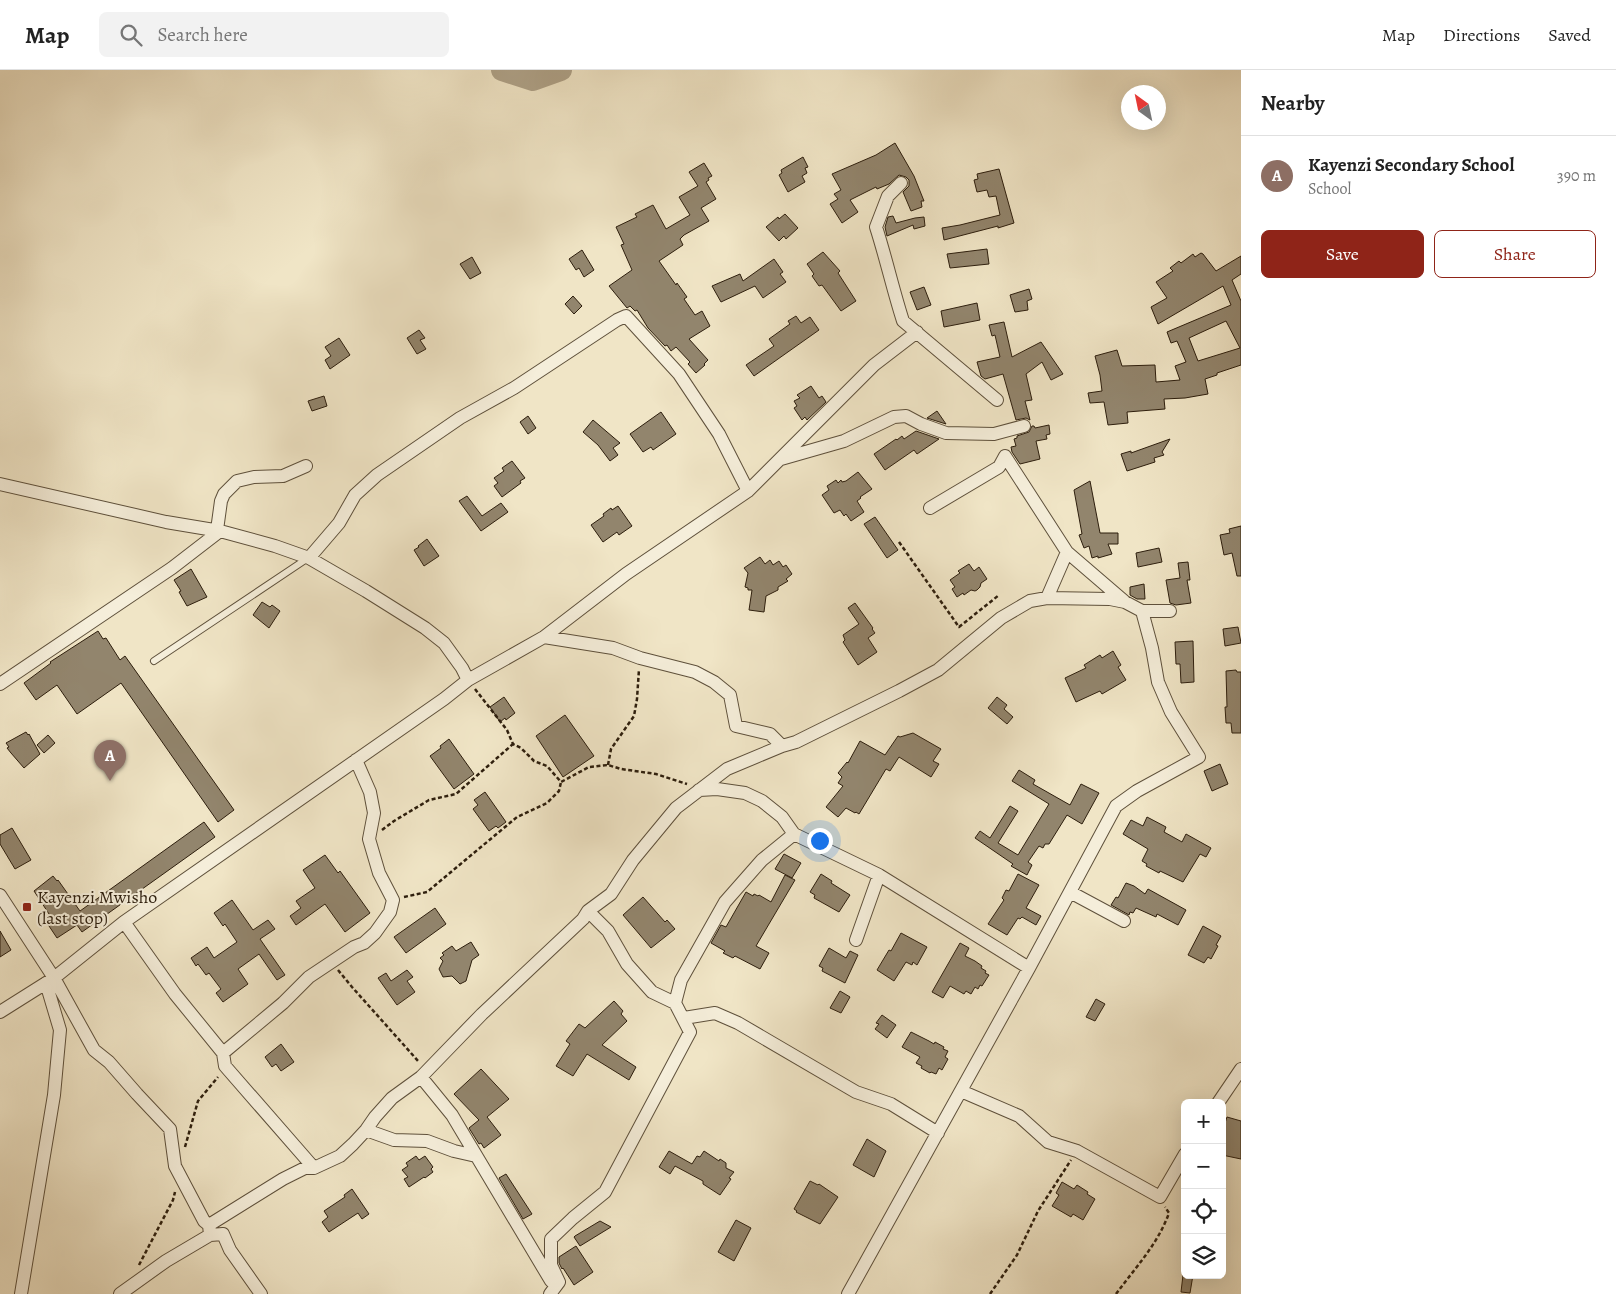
<!DOCTYPE html>
<html lang="en">
<head>
<meta charset="utf-8">
<style>
  :root { --surface:#fff; --page:#f2f2f2; --text:#222; --muted:#767676; --line:#e0e0e0; --accent:#8f2418 }
  body { margin:0; font-family:Alegreya,serif; background:var(--page); color:var(--text) }
  .controls { position:absolute; right:15px; bottom:15px; display:grid; overflow:hidden; border-radius:8px; box-shadow:0 5px 20px #0002 }
  .controls button { width:45px; height:45px; display:grid; place-items:center; padding:0; border:0; border-bottom:1px solid var(--line); background:var(--surface); color:var(--text); font:25px sans-serif }
  .compass { position:absolute; left:1121px; top:15px; width:45px; height:45px; border-radius:50%; background:var(--surface); box-shadow:0 5px 20px #0002; rotate:327deg }
  .you { position:absolute; left:819px; top:770px; width:18px; height:18px; margin:-12px; border:4px solid #fff; border-radius:50%; background:#1a73e8; box-shadow:0 0 0 8px #1a73e833 }
  .badge { display:grid; place-items:center; width:32px; height:32px; border-radius:50%; background:var(--accent); color:#fff; font-size:16px; font-weight:700 }
  .pin { position:absolute; translate:-50% -41px; filter:drop-shadow(0 1px 2px #0008) }
  .pin::after { content:''; position:absolute; top:26px; width:18px; height:15px; background:inherit; clip-path:polygon(0 0,100% 0,50% 100%) }
  .list { margin:0; padding:0; list-style:none }
  h2 { display:flex; justify-content:space-between; align-items:center; height:65px; margin:0; padding:0 20px; font-size:21px }
  h2 small { font-size:16px; font-weight:400; color:var(--muted) }
  .list li { display:grid; grid-template-columns:32px 1fr auto; gap:15px; align-items:center; box-sizing:border-box; height:80px; padding:0 20px; border-top:1px solid var(--line) }
  .list b { display:block; font-size:19px; white-space:nowrap }
  .list p { margin:0; font-size:16px; white-space:nowrap; color:var(--muted) }
  .list em { font-size:16px; font-style:normal; color:var(--muted) }
  .actions { display:flex; gap:10px; padding:15px 20px }
  .actions a { flex:1; padding:11px 0; border:1px solid var(--accent); border-radius:8px; text-align:center; font-size:18px; color:var(--accent) }
  .actions .main { background:var(--accent); color:#fff }
  .icon { flex:none; width:28px; height:28px; fill:none; stroke:currentColor; stroke-width:2; stroke-linecap:round; stroke-linejoin:round }
  .map { position:relative; flex:none; width:1241px; height:1224px; overflow:hidden }
  header { display:flex; align-items:center; gap:30px; box-sizing:border-box; height:70px; padding:0 25px; background:var(--surface); border-bottom:1px solid var(--line) }
  header strong { font-size:24px }
  nav { display:flex; gap:28px; margin-inline-start:auto; font-size:18px }
  .search { width:350px; height:45px; background:var(--page); display:flex; align-items:center; gap:12px; box-sizing:border-box; padding:0 18px; border-radius:8px; color:var(--muted); font-size:19px }
  main { display:flex }
  aside { flex:1; background:var(--surface) }
  .map>svg:first-child { display:block }
  .lines { fill:none; stroke-linecap:round; stroke-linejoin:round }
  .river { stroke:#aea187; stroke-width:22 }
  .building { fill:#92856d; stroke:#2d1e0d; fill-rule:evenodd }
  .lane-casing { stroke:#5e503b; stroke-width:8 }
  .street-casing { stroke:#5e503b; stroke-width:14 }
  .path { stroke:#2d1e0d; stroke-width:2.5; stroke-dasharray:4 2.5; stroke-linecap:butt }
  .lane { stroke:#f5eeda; stroke-width:6 }
  .street { stroke:#f5eeda; stroke-width:12 }
  .poi-dot { fill:#8f2418; stroke:#f5eeda; stroke-width:2 }
  .labels { text-anchor:middle; dominant-baseline:central; stroke-width:4; stroke-linejoin:round; paint-order:stroke }
  .poi-label { font-size:18px; fill:#2d1e0d; stroke:#f5eeda; text-anchor:start }
</style>
</head>
<body>
<header>
<strong>Map</strong>
<div class="search"><svg class="icon" aria-label="search" viewBox="0 0 24 24"><circle cx="10" cy="10" r="6"/><path d="M15 15l6 6"/></svg>Search here</div>
<nav><a>Map</a><a>Directions</a><a>Saved</a></nav>
</header>
<main>
<div class="map">
<svg width="1241" height="1224" viewBox="0 0 1241 1224">
  <rect width="100%" height="100%" fill="#f0e5c6"/>
  <filter id="stains"><feTurbulence type="fractalNoise" baseFrequency=".004" numOctaves="4"/><feColorMatrix values="0 0 0 0 .2 0 0 0 0 .09 0 0 0 0 .02 0 0 0 .5 -.17"/></filter>
  <radialGradient id="worn" r=".72"><stop offset=".6" stop-color="#630" stop-opacity="0"/><stop offset="1" stop-color="#630" stop-opacity=".3"/></radialGradient>
  <g class="lines">
    <path class="river" d="M502,0L533,10L561,0"/>
  </g>
  <path class="building" d="M895,73L914,106L924,131H921L922,137L911,141L903,122L909,116V110L906,107L899,105L889,114L877,119L876,117L850,130L858,142L842,153L830,134L838,129L834,124L841,120L832,104L876,85Z
    M803,87L808,97L805,98L807,103L802,106L805,112L788,122L779,105L782,103L781,100Z
    M704,93L712,106L708,108L709,110L706,112L716,129L701,138L709,151L684,165L680,169L683,175L659,191L676,215L677,213L687,227L684,229L695,245L702,241L710,256L689,269L708,290L704,294L705,295L696,303L688,294L690,292L676,277L671,281L667,275L665,276L648,258L637,240L635,241L630,236L627,238L609,216L632,200L621,175L624,174L616,157L637,147L635,144L653,135L666,159L690,145L679,127L698,116L689,102Z
    M999,99L1014,153L998,158V156L944,170L942,158L960,155L1000,145L996,126L989,127L987,120L977,122L974,110L978,109L977,104Z
    M785,144L798,158L786,169L784,166L779,171L766,157L778,147L779,149Z
    M893,146L896,153L915,148L924,147L925,156L914,159L913,155L887,166L885,157L888,147Z
    M987,179L989,194L950,198L947,184Z
    M582,180L594,200L584,207L579,198L576,200L569,189Z
    M823,182L840,201L838,203L856,231L841,241L822,215L819,216L812,206L814,204L807,194Z
    M1201,183L1203,184L1216,201L1241,186V204L1232,210L1241,231V295L1217,303V305L1205,309L1208,324L1185,328L1164,329L1165,339L1127,342L1128,353L1108,355L1104,332L1090,333L1088,323L1102,321L1100,305L1095,286L1117,280L1122,296L1155,295L1156,312L1180,310L1175,296L1186,292L1177,271L1171,273L1167,262L1231,235L1223,216L1158,254L1151,237L1167,228L1156,212L1173,201L1170,198L1179,191L1181,193L1193,184L1195,187ZM1226,251L1240,278L1198,291L1189,268Z
    M472,187L481,203L470,209L460,194Z
    M774,189L783,202L780,204L786,212L763,228L755,216L721,232L712,216L740,204L743,211Z
    M924,217L931,235L917,240L910,222Z
    M1029,219L1032,229L1027,231L1028,240L1015,242L1010,225Z
    M573,226L582,236L574,244L565,234Z
    M977,233L980,250L944,257L941,241Z
    M796,246L801,253L810,247L819,260L754,306L746,295L774,276L769,269L790,254L788,251Z
    M1004,252L1012,287L1041,272L1063,304L1051,310L1042,292L1026,304L1032,330L1025,331L1030,350L1026,348L1016,350L1003,304L985,309L981,306L977,292L1000,287L995,265L992,266L989,255Z
    M419,260L425,268L420,270L426,279L417,284L407,268Z
    M339,268L350,285L330,299L325,290L331,286L325,277Z
    M811,316L819,328L822,326L826,332L807,350L805,347L802,350L794,338L797,336L794,331L800,328L797,325Z
    M324,326L327,336L312,341L308,331Z
    M937,341L946,354L927,348Z
    M661,342L676,364L653,380L651,377L643,382L630,364Z
    M528,346L536,358L528,364L520,352Z
    M593,350L620,373L613,378L618,385L610,391L598,375L583,362Z
    M1049,355L1050,364L1046,365L1047,369L1036,371L1040,389L1020,394L1012,382L1011,377L1016,376L1014,369L1017,368V366L1029,362L1032,356H1034L1035,358Z
    M916,361L939,369L917,384L914,380L885,400L874,384L896,369L897,370L902,366L904,369Z
    M1170,369L1162,382L1164,385L1154,388L1155,392L1127,401L1121,384L1131,381V383Z
    M512,391L525,408L520,411L521,413L502,427L494,416L498,413L494,408L504,401L502,398Z
    M858,402L872,419L860,427L861,428L857,431L864,442L851,451L846,444L844,446L840,440L834,443L822,425L829,420L827,416L836,410L838,413L841,410L842,412L846,411Z
    M1090,411L1100,463H1118V474H1108L1112,484L1098,488V486L1092,488L1089,476L1084,478L1079,465L1082,464L1074,420Z
    M467,426L482,446L501,433L508,442L481,461L459,431Z
    M618,436L632,456L619,465L617,462L603,472L591,455L604,446L603,444L611,438L612,440Z
    M875,447L898,480L887,488L864,454Z
    M1241,456V506H1237L1232,483L1224,485L1220,465L1230,463L1229,459Z
    M427,469L439,486L424,496L414,480L419,477L418,476Z
    M1159,478L1162,492L1138,497L1136,483Z
    M760,487L765,494L770,490L773,495L779,491L783,497L786,495L792,504L786,509L788,511L778,517V520L766,526L764,542L749,540L752,520H748V518L745,517L748,503L744,498Z
    M1188,492L1190,510H1187L1191,533L1176,535L1170,533L1166,510L1180,508L1178,493Z
    M969,494L974,501L979,497L987,509L981,513L980,517L977,520L975,521L971,520L964,525L963,523L957,527L952,519L955,517L950,510L960,503L958,501Z
    M191,499L207,527L187,536L179,522L181,521L174,510Z
    M1144,514L1145,529H1137L1130,525V517Z
    M262,532L270,537L272,535L280,541L269,558L253,545Z
    M855,533L873,558L872,559L875,563L868,568L877,582L858,595L843,572L845,570L843,565L859,554L848,538Z
    M1238,557L1241,573L1225,576L1223,559Z
    M98,561L103,569L106,568L120,590L125,586L234,740L218,752L121,613L77,644L57,615L36,630L24,613L51,593L50,592Z
    M1193,571L1194,612L1181,613L1180,594H1176L1175,572Z
    M1113,581L1121,595L1118,597L1126,610L1102,624L1100,621L1076,632L1065,608L1086,598L1084,595L1100,585L1102,588Z
    M1236,600L1237,602H1241V663H1232L1231,653H1226L1225,637H1227L1226,601Z
    M504,627L515,643L506,650L505,648L500,652L490,637Z
    M997,627L1007,635L1004,639L1013,647L1007,654L988,638Z
    M565,645L594,686L563,707L536,666Z
    M26,662L28,665L29,664L40,684L24,698L11,683L7,678L9,677L6,673Z
    M913,663L941,679L933,691L939,694L931,707L899,687L890,701L886,699L859,744L856,742L855,743L846,738L838,747L826,737L843,716L838,713L842,707L838,703L847,692L848,693L860,671L885,685L898,666L900,667Z
    M48,665L55,673L44,683L37,675Z
    M449,669L474,704L454,719L430,686L441,678L440,676Z
    M1220,694L1228,714L1212,721L1204,701Z
    M1019,700L1035,710L1033,714L1070,735L1081,714L1099,723L1082,754L1067,745L1049,774H1045L1043,778L1039,776L1028,792L1032,795L1027,805L1011,796L1013,794L975,768L980,761L990,768L1010,736L1018,741L998,773L1018,785L1049,734L1012,711Z
    M485,722L506,752L498,758L496,756L489,761L473,739L478,735L474,730Z
    M1147,747L1166,757L1164,762L1182,772L1186,764L1211,778L1206,787L1200,784L1183,812L1160,801L1159,803L1146,796L1147,794L1142,791L1148,779L1123,764L1131,750L1143,756Z
    M204,752L215,767L82,862L77,855L57,868L45,850L51,847L34,821L53,806L57,811L58,810L80,841Z
    M12,758L31,790L15,799L0,774V765Z
    M784,784L801,793L792,808L775,799Z
    M325,785L338,803L340,801L370,843L345,862L325,834L296,855L290,846L301,838L296,831L315,818L303,800Z
    M821,804L832,811L831,813L850,825L839,842L814,828L815,825L810,822Z
    M1018,804L1039,815L1026,838L1041,846L1036,855L1022,847L1020,849L1018,848L1007,865L988,854L1004,830L1002,828L1006,820L1009,821Z
    M785,805L795,810L756,876L769,883L760,899L735,886L733,888L723,883L725,881L711,873L721,855L726,857L746,822L753,826L754,824L758,826L759,825L771,832Z
    M1126,813L1134,816L1145,824L1148,819L1186,840L1178,855L1157,844L1156,847L1136,838L1133,843L1130,842L1129,845L1111,835L1116,827L1118,828Z
    M643,827L665,852L667,850L675,859L651,878L623,845Z
    M232,830L253,860L268,850L275,859L260,869L285,905L277,910L259,884L238,899L248,914L223,932L216,923L221,919L209,903L206,905L198,894L196,896L191,888L207,877L214,888L237,872L225,854L223,856L214,843Z
    M435,838L446,854L406,883L394,867Z
    M1203,856L1221,866L1216,875L1218,876L1211,889L1208,887L1204,893L1188,885Z
    M0,861L11,880L0,887Z
    M901,863L927,877L917,895L913,892L912,895L906,892L894,911L877,900L889,880L891,881Z
    M471,872L479,885L472,890L466,911L460,914L452,906L443,907L439,899L443,891L440,888L444,885L442,883L452,876L456,881Z
    M960,873L969,878L965,886L975,891L982,896L981,898L986,901L985,903L989,905L982,916L980,915L978,919L975,917L971,924L966,921L964,924L950,916L943,928L932,922Z
    M829,878L846,888L850,881L858,885L845,913L822,901L823,898L819,896Z
    M407,900L413,907L407,911L415,922L397,935L378,908L386,903L391,911Z
    M840,921L850,927L841,943L830,938Z
    M1096,929L1105,934L1095,951L1086,947Z
    M614,931L623,941L621,944L627,951L602,975L636,997L629,1010L587,984L573,1006L556,996L570,974L566,971L579,954L585,958Z
    M882,945L896,955L887,968L875,959L879,954L876,953Z
    M911,962L929,971L934,974L935,972L944,977L943,979L948,981L945,987L948,989L942,1000L939,998L936,1004L931,1002L930,1003L921,998L922,996L916,993L920,987L902,977Z
    M281,974L294,992L281,1001L276,994L272,997L265,987Z
    M481,999L509,1029L487,1047L501,1065L484,1078L481,1073L479,1074L469,1058L479,1050L454,1024Z
    M1227,1047L1241,1051V1089L1222,1085V1062Z
    M867,1069L886,1081L874,1107L853,1095Z
    M669,1081L692,1094L697,1086L700,1087L704,1081L719,1091L720,1089L726,1093V1098L734,1102L729,1108L731,1109L720,1125L703,1114V1111L675,1096L670,1104L659,1097Z
    M416,1086L419,1090L425,1086L433,1097L431,1099L433,1102L425,1108L424,1107L409,1117L404,1109L408,1107L402,1100L408,1096L406,1093Z
    M506,1104L532,1144L523,1149L499,1108Z
    M810,1111L818,1115L819,1114L838,1127L820,1154L796,1142L797,1141L794,1139Z
    M1062,1112L1074,1119L1077,1115L1088,1122L1087,1124L1095,1129L1083,1150L1073,1144L1071,1147L1052,1136L1059,1125L1056,1123Z
    M352,1119L369,1144L362,1149L358,1143L329,1162L322,1152L328,1147L324,1141L345,1127L344,1125Z
    M736,1150L751,1158L734,1191L718,1182Z
    M600,1151L611,1157L580,1176L574,1167L575,1166Z
    M576,1176L593,1202L574,1215L563,1198L562,1199L559,1193V1187Z
    M1183,1205H1193L1190,1223L1181,1222Z"/>
  <g class="lines">
    <g class="lane-casing">
      <path id="lane" d="M154,591L308,488"/>
    </g>
    <g class="street-casing">
      <path id="street" d="M901,113L888,126L876,157C886,188 893,220 903,251L997,330
        M781,389L844,371L894,347L906,346L921,354L946,363L994,364L1024,356
        M0,414L166,452L220,461L275,476L309,488L366,521L425,558L444,573L462,598L468,610
        M930,438L999,397L1005,386L1067,482L1047,528
        M1067,482L1124,531
        M309,488L339,453L355,425L377,405L460,348L514,318L617,250L626,246L679,304L719,364L748,421
        M544,567L613,578L640,588L695,602L714,612L730,625L736,656L770,664L782,676
        M0,614L172,498L220,461L217,460L221,431L224,424L237,411L254,407L283,406L306,396
        M699,720L717,719L745,723L762,731L782,747L794,764L879,805L1029,898
        M1070,822L1124,851
        M0,825L54,908L94,980L109,992L137,1024L170,1059L175,1096L204,1151L209,1155L210,1165L223,1164L230,1180L261,1224
        M588,841L608,861L627,894L652,922L675,933
        M124,852L175,924L223,983L225,996L314,1098
        M856,870L879,805
        M0,942L54,908L124,852L444,629L468,610L544,567L626,504L748,421L874,295L917,262
        M684,948L715,943L738,953L856,1022L891,1034L938,1063
        M223,983L283,933L309,907L354,877L364,873L375,863L390,842L393,830L379,803L369,769L374,743L370,722L356,690
        M421,1007L452,1045L551,1211
        M961,1021L1019,1046L1048,1072L1077,1081L1160,1127L1185,1084
        M1218,1033L1241,999
        M366,1060L394,1070L427,1071L454,1081L476,1086
        M209,1155L283,1109L305,1098H314L340,1086L353,1074L366,1060L375,1047L392,1028L421,1007L482,944L583,849L588,841L611,824L633,790L676,738L727,699L782,676L796,672L899,621L938,600L1001,548L1030,531L1047,528L1110,529L1125,532L1142,541H1170
        M21,1224L54,1025L60,960L46,913
        M120,1224L166,1191L210,1165
        M550,1224L559,1212L551,1195V1169L573,1148L605,1122L690,962L675,933L681,910L725,832L762,790L794,764
        M848,1224L1029,898L1116,736L1137,721L1199,687L1171,642L1158,612L1152,578L1142,541"/>
    </g>
    <path class="path" d="M899,472L959,557L999,525
      M475,619L507,660L513,674L521,678L534,691L547,696L561,712L589,697L608,695L621,699L656,704L687,714
      M608,695L611,679L634,646L637,629L639,599
      M382,760L394,751L429,730L456,724L513,674
      M404,827L427,822L517,747L547,733L559,721L561,712
      M338,900L352,917L419,992
      M185,1077L198,1031L218,1007
      M139,1195L173,1130L175,1122
      M990,1224L1017,1185L1038,1141L1071,1090
      M1116,1224C1135,1198 1158,1174 1169,1143L1165,1137"/>
    <use href="#lane" class="lane"/>
    <use href="#street" class="street"/>
  </g>
  <rect class="poi-dot" x="22" y="832" width="10" height="10" rx="2.5"/>
  <g class="labels">
    <g class="poi-label">
      <text x="37" y="827">Kayenzi Mwisho<tspan x="37" dy="21">(last stop)</tspan></text>
    </g>
  </g>
  <rect width="100%" height="100%" filter="url(#stains)"/>
  <rect width="100%" height="100%" fill="url(#worn)"/>
</svg>
<div class="controls">
<button>+</button>
<button>−</button>
<button><svg class="icon" aria-label="locate" viewBox="0 0 24 24"><circle cx="12" cy="12" r="6"/><path d="M12 2v4M12 18v4M2 12h4M18 12h4"/></svg></button>
<button><svg class="icon" aria-label="layers" viewBox="0 0 24 24"><path d="M12 4l9 5-9 5-9-5zM3 14l9 5 9-5"/></svg></button>
</div>
<svg class="compass" viewBox="-18 -18 36 36"><path d="M0-13l5 13h-10z" fill="#e53935"/><path d="M0 13l5-13h-10z" fill="#767676"/></svg>
<div class="you"></div>
<div class="pin badge" style="left:110px;top:711px;background:#8d6e63">A</div>
</div>
<aside>
<h2>Nearby<small></small></h2>
<ul class="list">
<li><span class="badge" style="background:#8d6e63">A</span><div><b>Kayenzi Secondary School</b><p>School</p></div><em>390 m</em></li>
</ul>
<div class="actions"><a class="main">Save</a><a>Share</a></div>
</aside>
</main>
</body>
</html>
